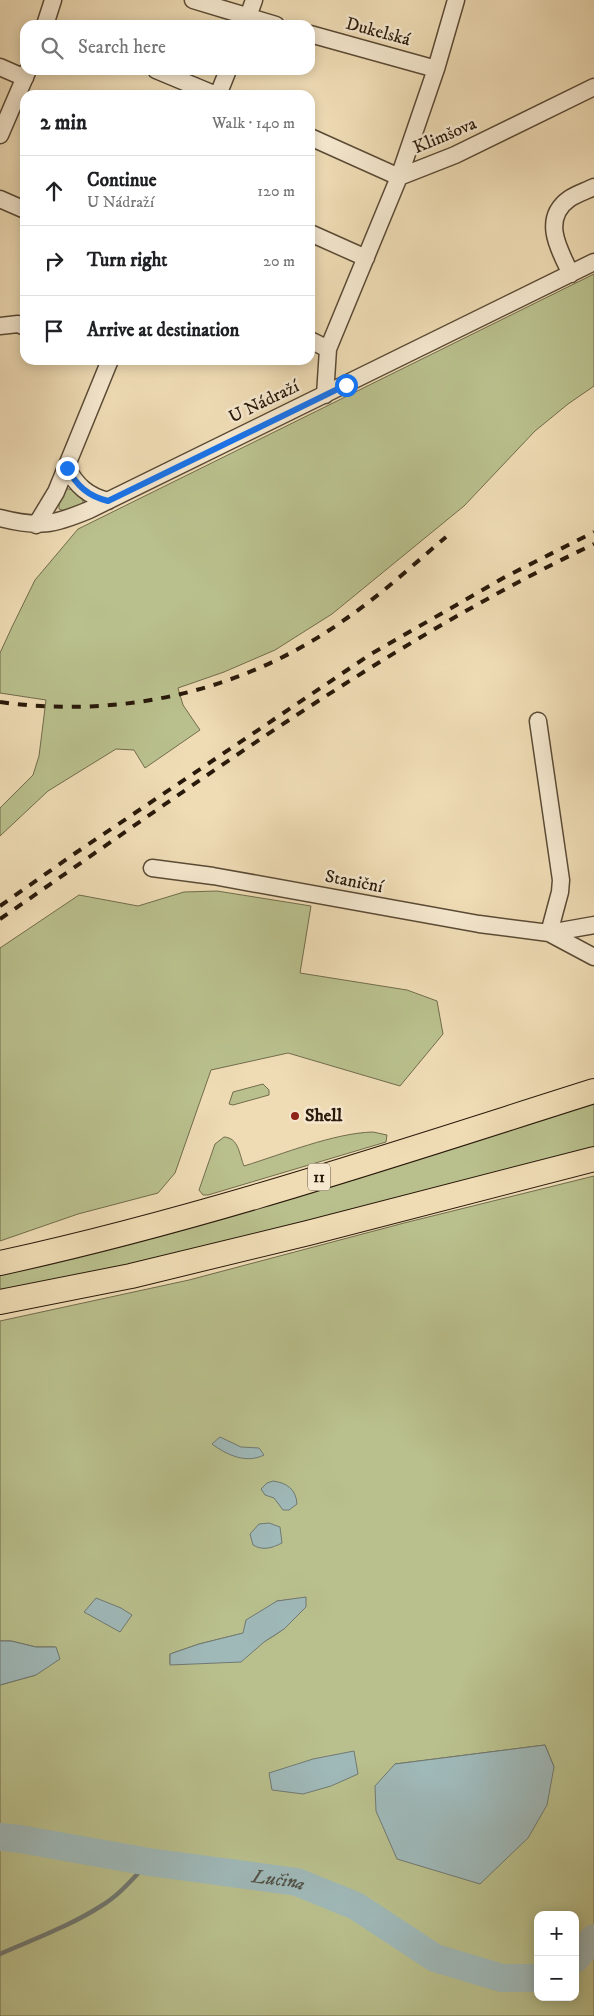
<!DOCTYPE html>
<html lang="en">
<head>
<meta charset="utf-8">
<style>
  :root { --surface:#fff; --page:#f6f6f6; --text:#202124; --muted:#757577; --line:#e0e0e0 }
  body { margin:0; font-family:"IM FELL DW Pica",serif; background:var(--page); color:var(--text) }
  .controls { position:absolute; right:15px; bottom:15px; display:grid; overflow:hidden; border-radius:10px; box-shadow:0 2px 12px #0003 }
  .controls button { width:45px; height:45px; display:grid; place-items:center; padding:0; border:0; border-bottom:1px solid var(--line); background:var(--surface); color:var(--text); font:25px sans-serif }
  .stop { position:absolute; width:15px; height:15px; margin:-11px; border:4px solid #1a73e8; border-radius:50%; background:#fff }
  .stop.end { background:#1a73e8; border-color:#fff; box-shadow:0 1px 5px #0008 }
  .list { margin:0; padding:0; list-style:none }
  h2 { display:flex; justify-content:space-between; align-items:center; height:65px; margin:0; padding:0 20px; font-size:21px }
  h2 small { font-size:16px; font-weight:400; color:var(--muted) }
  .list li { display:grid; grid-template-columns:32px 1fr auto; gap:15px; align-items:center; box-sizing:border-box; height:70px; padding:0 20px; border-top:1px solid var(--line) }
  .list b { display:block; font-size:19px; white-space:nowrap }
  .list p { margin:0; font-size:16px; white-space:nowrap; color:var(--muted) }
  .list em { font-size:16px; font-style:normal; color:var(--muted) }
  .icon { flex:none; width:28px; height:28px; fill:none; stroke:currentColor; stroke-width:2; stroke-linecap:round; stroke-linejoin:round }
  .map { position:relative; flex:none; width:594px; height:2016px; overflow:hidden }
  .search { position:absolute; background:var(--surface); box-shadow:0 2px 12px #0003; left:20px; top:20px; width:295px; height:55px; display:flex; align-items:center; gap:12px; box-sizing:border-box; padding:0 18px; border-radius:15px; color:var(--muted); font-size:19px }
  .panel { position:absolute; background:var(--surface); box-shadow:0 2px 12px #0003; left:20px; top:90px; width:295px; height:275px; border-radius:15px }
  .map>svg:first-child { display:block }
  .green { fill:#b9c08d; stroke:#716c4c; fill-rule:evenodd }
  .water { fill:#9fb9b9; stroke:#707973 }
  .lines { fill:none; stroke-linecap:round; stroke-linejoin:round }
  .stream { stroke:#707973; stroke-width:4.5 }
  .river { stroke:#9fb9b9; stroke-width:28 }
  .minor-casing { stroke:#5a4a35; stroke-width:19 }
  .highway-casing { stroke:#29190a; stroke-width:26 }
  .minor { stroke:#f5e8cf; stroke-width:16 }
  .highway { stroke:#efdcb5; stroke-width:24 }
  .rail { stroke:#29190a; stroke-width:4; stroke-dasharray:9 9; stroke-linecap:butt }
  .route { stroke:#1a73e8; stroke-width:6 }
  .poi-dot { fill:#8f2418; stroke:#f5e8cf; stroke-width:2 }
  .labels { text-anchor:middle; dominant-baseline:central; stroke-width:5; stroke-linejoin:round; paint-order:stroke }
  .shield { fill:#f5e8cf; stroke:#665745; stroke-width:1 }
  .shield-label { font-size:16px; font-weight:bold; fill:#29190a }
  .street-label { font-size:18px; fill:#29190a; stroke:#f5e8cf }
  .poi-label { font-size:18px; font-weight:bold; fill:#29190a; stroke:#f5e8cf; text-anchor:start }
  .water-label { font-size:19px; font-style:italic; fill:#525147; stroke:#f5e8cf }
</style>
</head>
<body>
<div class="map">
<svg width="594" height="2016" viewBox="0 0 594 2016">
  <rect width="100%" height="100%" fill="#efdcb5"/>
  <filter id="stains"><feTurbulence type="fractalNoise" baseFrequency=".004" numOctaves="4"/><feColorMatrix values="0 0 0 0 .2 0 0 0 0 .09 0 0 0 0 .02 0 0 0 .5 -.17"/></filter>
  <radialGradient id="worn" r=".72"><stop offset=".6" stop-color="#630" stop-opacity="0"/><stop offset="1" stop-color="#630" stop-opacity=".3"/></radialGradient>
  <path class="green" d="M594,274V386L568,404L535,431L464,506L332,614L275,650L224,672L178,688L183,705L200,730L145,768L134,750L116,749L48,791L0,836V808L33,775L39,756L46,700L0,693V653L12,627L35,580L78,529Z
    M66,489H70L83,500V505L65,511L59,509V504Z
    M217,891L311,906L300,973L407,990L437,1001L443,1034L400,1086L288,1053L211,1070L175,1173L158,1193L78,1214L0,1241V948L79,895L138,906L184,892Z
    M263,1084L269,1090V1095L233,1105L229,1104L233,1092Z
    M594,1100V1150L213,1247L0,1294V1271Z
    M373,1132L387,1135L386,1142L208,1195H203L199,1190L215,1144L224,1137C239,1138 239,1154 244,1166C283,1154 334,1133 373,1132Z
    M594,1176V2016H0V1685L36,1675L55,1647H36L11,1641H0V1321L189,1280L404,1223ZM306,1598C299,1608 293,1621 283,1629C259,1650 201,1666 170,1664V1654L199,1644L244,1633L277,1601ZM545,1745L554,1767L395,1764ZM538,1915H575V1997H538Z"/>
  <path class="water" d="M220,1437L241,1447L259,1448L264,1455C246,1464 227,1455 212,1444Z
    M273,1481C287,1483 296,1489 297,1504L289,1510H283L274,1498L265,1495L261,1489L267,1483Z
    M269,1523L280,1527L282,1543C272,1548 263,1551 253,1545L250,1534L259,1524Z
    M306,1597V1607L284,1629L264,1642L241,1662L170,1665V1654L199,1644L243,1633L246,1620L277,1601Z
    M96,1598L121,1608L132,1615L120,1632L84,1612Z
    M0,1641H11L36,1647H56L60,1659L36,1675L0,1685Z
    M545,1745L554,1767L547,1805L528,1838L480,1884L397,1859L376,1811L375,1786L395,1764Z
    M354,1751L358,1774L331,1786L303,1794L272,1790L269,1773L313,1759Z"/>
  <g class="lines">
    <path class="stream" d="M0,1954C34,1939 70,1926 101,1906C120,1895 134,1877 149,1862"/>
    <g class="river">
      <path id="s1" d="M0,1837L20,1839L149,1862L297,1882L356,1906L435,1958L502,1978H538"/>
      <path d="M575,1959L594,1938"/>
    </g>
    <g class="minor-casing">
      <path id="minor" d="M193,0L276,25
        M45,25L53,0
        M245,25L254,0
        M310,34L436,69
        M0,67L25,78
        M156,70L216,95
        M218,95L228,70
        M0,135L28,70
        M310,137L399,177L455,155L594,87
        M0,199L25,210
        M310,233L366,258
        M571,274C559,250 541,219 569,199C576,194 586,191 594,187
        M0,326L18,324L25,327
        M310,340L328,349
        M325,395L328,349L399,177L436,69L456,0
        M67,468C77,486 88,496 108,501
        M0,518C39,528 53,525 89,510L594,262
        M36,525L56,492L110,360
        M538,721L561,880L560,892L549,933L594,925
        M152,868L213,876L479,924L549,933L594,957"/>
    </g>
    <g class="highway-casing">
      <path id="highway" d="M0,1263C202,1219 398,1153 594,1091
        M0,1302L131,1276L308,1233L594,1159"/>
    </g>
    <use href="#minor" class="minor"/>
    <use href="#highway" class="highway"/>
    <path class="rail" d="M0,702C123,719 246,691 347,618C382,594 414,564 446,537
      M0,906L74,854L371,654L505,577L594,532
      M0,919C193,786 382,645 594,544"/>
  </g>
  <g class="lines">
    <path class="route" d="M67,468C77,486 88,496 108,501L346,385"/>
  </g>
  <circle class="poi-dot" cx="295" cy="1116" r="5"/>
  <g class="labels">
    <rect class="shield" x="308" y="1163.5" width="22" height="27" rx="4"/>
    <g class="shield-label">
      <text x="319" y="1177">11</text>
    </g>
    <g class="street-label">
      <text transform="translate(378 32) rotate(15)">Dukelská</text>
      <text transform="translate(445 136) rotate(-23)">Klimšova</text>
      <text transform="translate(264 402) rotate(-26)">U Nádraží</text>
      <text transform="translate(354 882) rotate(11)">Staniční</text>
    </g>
    <g class="poi-label">
      <text x="305" y="1116">Shell</text>
    </g>
    <g class="water-label">
      <text stroke="none"><textPath href="#s1" startOffset="282">Lučina</textPath></text>
    </g>
  </g>
  <rect width="100%" height="100%" filter="url(#stains)"/>
  <rect width="100%" height="100%" fill="url(#worn)"/>
</svg>
<div class="controls">
<button>+</button>
<button>−</button>
</div>
<div class="stop" style="left:346px;top:385px"></div>
<div class="stop end" style="left:67px;top:468px"></div>
<div class="search"><svg class="icon" aria-label="search" viewBox="0 0 24 24"><circle cx="10" cy="10" r="6"/><path d="M15 15l6 6"/></svg>Search here</div>
<section class="panel">
<h2>2 min<small>Walk · 140 m</small></h2>
<ul class="list">
<li><svg class="icon" aria-label="ahead" viewBox="0 0 24 24"><path d="M12 20V5M6 11l6-6 6 6"/></svg><div><b>Continue</b><p>U Nádraží</p></div><em>120 m</em></li>
<li><svg class="icon" aria-label="right" viewBox="0 0 24 24"><path d="M7 20v-9h11M14 6l5 5-5 5"/></svg><div><b>Turn right</b></div><em>20 m</em></li>
<li><svg class="icon" aria-label="arrive" viewBox="0 0 24 24"><path d="M6 21V4h12l-3 4 3 4H6"/></svg><div><b>Arrive at destination</b></div></li>
</ul>
</section>
</div>
</body>
</html>
